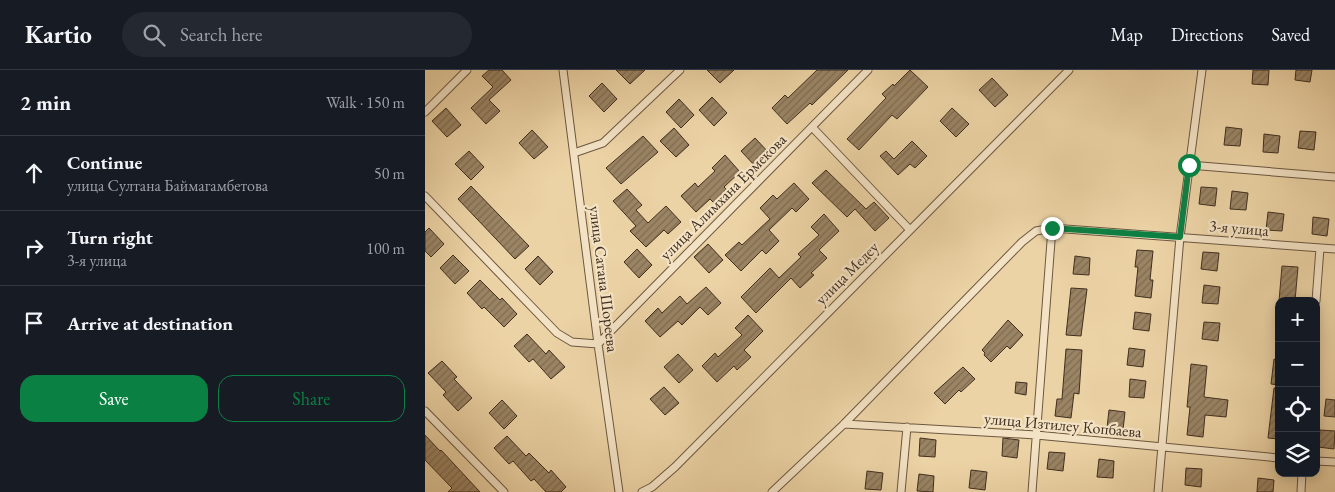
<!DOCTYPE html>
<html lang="en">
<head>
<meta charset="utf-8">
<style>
  :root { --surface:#171b24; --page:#242831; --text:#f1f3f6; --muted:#9ea1a6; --line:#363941; --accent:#0b8043 }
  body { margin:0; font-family:"EB Garamond",serif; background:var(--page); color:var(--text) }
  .controls { position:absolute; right:15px; bottom:15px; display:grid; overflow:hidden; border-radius:10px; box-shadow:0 2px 12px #0003 }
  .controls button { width:45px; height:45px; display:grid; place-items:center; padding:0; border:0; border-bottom:1px solid var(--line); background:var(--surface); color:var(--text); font:25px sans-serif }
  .stop { position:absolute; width:15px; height:15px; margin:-11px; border:4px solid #0b8043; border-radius:50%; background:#fff }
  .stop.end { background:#0b8043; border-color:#fff; box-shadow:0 1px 5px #0008 }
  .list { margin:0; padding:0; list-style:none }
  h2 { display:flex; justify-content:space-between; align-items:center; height:65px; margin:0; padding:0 20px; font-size:21px }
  h2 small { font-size:16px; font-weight:400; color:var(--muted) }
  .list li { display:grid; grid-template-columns:32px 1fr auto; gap:15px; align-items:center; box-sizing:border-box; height:75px; padding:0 20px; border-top:1px solid var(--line) }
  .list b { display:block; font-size:19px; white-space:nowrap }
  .list p { margin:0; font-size:16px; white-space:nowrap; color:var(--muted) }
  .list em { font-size:16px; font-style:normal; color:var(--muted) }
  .actions { display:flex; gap:10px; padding:15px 20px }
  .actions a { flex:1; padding:11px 0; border:1px solid var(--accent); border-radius:15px; text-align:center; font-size:18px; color:var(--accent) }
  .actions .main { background:var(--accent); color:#fff }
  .icon { flex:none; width:28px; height:28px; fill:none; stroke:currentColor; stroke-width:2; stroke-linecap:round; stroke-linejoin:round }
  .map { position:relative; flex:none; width:910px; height:422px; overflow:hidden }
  header { display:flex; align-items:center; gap:30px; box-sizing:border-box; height:70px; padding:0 25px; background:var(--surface); border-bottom:1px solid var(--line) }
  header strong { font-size:24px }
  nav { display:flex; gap:28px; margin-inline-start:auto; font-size:18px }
  .search { width:350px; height:45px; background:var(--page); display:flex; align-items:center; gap:12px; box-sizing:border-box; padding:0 18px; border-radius:28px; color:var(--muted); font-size:19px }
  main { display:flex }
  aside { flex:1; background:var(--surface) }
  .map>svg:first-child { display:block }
  .building { fill:url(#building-hatch); stroke:#412e1e }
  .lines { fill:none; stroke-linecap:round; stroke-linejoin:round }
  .minor-casing { stroke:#6c5740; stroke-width:9 }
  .minor { stroke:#f3e2c4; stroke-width:7 }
  .route { stroke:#0b8043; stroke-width:6 }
  .labels { text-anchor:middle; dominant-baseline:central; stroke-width:4.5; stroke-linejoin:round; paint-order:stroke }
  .street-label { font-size:16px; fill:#412e1e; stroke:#f3e2c4 }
</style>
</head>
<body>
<header>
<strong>Kartio</strong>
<div class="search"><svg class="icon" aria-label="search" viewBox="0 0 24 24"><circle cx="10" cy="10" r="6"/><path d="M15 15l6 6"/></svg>Search here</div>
<nav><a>Map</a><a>Directions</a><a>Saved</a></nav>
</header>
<main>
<aside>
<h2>2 min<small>Walk · 150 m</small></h2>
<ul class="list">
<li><svg class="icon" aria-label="ahead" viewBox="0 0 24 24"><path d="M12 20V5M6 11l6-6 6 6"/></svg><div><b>Continue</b><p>улица Султана Баймагамбетова</p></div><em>50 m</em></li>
<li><svg class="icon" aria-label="right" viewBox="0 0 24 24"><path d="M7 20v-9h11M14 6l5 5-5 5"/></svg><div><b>Turn right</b><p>3-я улица</p></div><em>100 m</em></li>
<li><svg class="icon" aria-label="arrive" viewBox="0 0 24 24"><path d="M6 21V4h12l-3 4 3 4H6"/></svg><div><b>Arrive at destination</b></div></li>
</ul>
<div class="actions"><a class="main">Save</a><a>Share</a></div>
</aside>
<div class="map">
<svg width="910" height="422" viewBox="0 0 910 422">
  <defs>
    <pattern id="building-hatch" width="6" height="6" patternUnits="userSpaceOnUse" patternTransform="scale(1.25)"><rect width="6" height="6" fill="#9a8464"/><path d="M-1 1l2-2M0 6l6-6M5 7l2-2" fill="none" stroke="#7f6c52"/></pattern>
  </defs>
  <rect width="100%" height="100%" fill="#ecd3a5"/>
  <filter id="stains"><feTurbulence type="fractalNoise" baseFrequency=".004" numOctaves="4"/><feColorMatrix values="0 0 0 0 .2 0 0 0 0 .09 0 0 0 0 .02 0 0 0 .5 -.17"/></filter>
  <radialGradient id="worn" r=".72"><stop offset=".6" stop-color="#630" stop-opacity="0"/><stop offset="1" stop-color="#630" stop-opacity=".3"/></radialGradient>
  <path class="building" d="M64,0H77L86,10L64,30L75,41L61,54L46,38L68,17L57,6Z
    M191,0H220L205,14Z
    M282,0H309L295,13Z
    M392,0H423L387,35L385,33L362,54L347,38L360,25L363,28Z
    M485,0L503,17L472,49L467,45L434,80L422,69L461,28L457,24L468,14L469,16Z
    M828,0H844L843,15L827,14Z
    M871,0H887L885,12L870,10Z
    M567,8L583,25L570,37L554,20Z
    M177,13L192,29L179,42L164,26Z
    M287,27L302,43L289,56L274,40Z
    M254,29L269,45L256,58L241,42Z
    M21,38L36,55L22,67L7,51Z
    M527,38L544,54L531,67L515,51Z
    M801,57L817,59L815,76L799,75Z
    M249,58L264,75L251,87L235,71Z
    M107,60L123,77L109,89L94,73Z
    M875,61L891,62L889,80L873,78Z
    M839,64L855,66L853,83L838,82Z
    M218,66L233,82L196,114L181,98Z
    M330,68L345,84L331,97L316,81Z
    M487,71L502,86L490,98L485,94L473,105L455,86L461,81L469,89Z
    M44,81L59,97L46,110L30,94Z
    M300,85L315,102L299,117L302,120L289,133L285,129L271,142L256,126L270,113L273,117L290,101L287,98Z
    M401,100L441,139L449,132L464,148L450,161L430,139L422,147L387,113Z
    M369,113L384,129L371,142L367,138L344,160L354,171L341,184L337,180L316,201L300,185L314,172L317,175L345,149L335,138L348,125L352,129Z
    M46,116L104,176L90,189L33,129Z
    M776,117L792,118L790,136L774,134Z
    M202,119L217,135L211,140L223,153L241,136L256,152L243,164L239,160L221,177L205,161L211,156L188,131Z
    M807,121L823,123L821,140L805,139Z
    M843,142L859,144L857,161L841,160Z
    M399,144L414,161L394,180L402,188L386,203L389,205L375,218L366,208L331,243L316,227L345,198L354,208L376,187L373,184L394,165L386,157Z
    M888,147L904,149L902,166L887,164Z
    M4,158L19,174L6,187L0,181V162Z
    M283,174L298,190L284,203L269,187Z
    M212,179L227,195L214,208L199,192Z
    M712,180L728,181L725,210H728L726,228L710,226L713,197H710Z
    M778,182L794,183L792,201L776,199Z
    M28,185L44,201L30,214L15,198Z
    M113,186L128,202L115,215L100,199Z
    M650,186L665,188L664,205L648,204Z
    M857,196L873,197L870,231H854Z
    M55,210L75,230L77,228L92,244L79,257L59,237L57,239L42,223Z
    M779,215L795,217L793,234L777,233Z
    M281,217L296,233L283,245L275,237L257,255L253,251L235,267L220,251L233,238L237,243L255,226L262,234Z
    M646,218L662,219L656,266L641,265Z
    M710,242L726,244L724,261L708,259Z
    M323,245L338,261L319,280L326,287L312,300L309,296L292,312L277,296L290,283L293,287L317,265L310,258Z
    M583,250L598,265L585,279L582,276L566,292L559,285L560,283L557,280Z
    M779,252L795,253L793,271L777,269Z
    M102,264L121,284L124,280L140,297L126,309L108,289L104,292L89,276Z
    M704,278L720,280L718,297L702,295Z
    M641,279L657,280L654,324L649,323L646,348L630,346L632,329H637Z
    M253,284L268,300L254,313L239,297Z
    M849,289L854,290V315L846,314Z
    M17,291L32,307L29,309L47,328L33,341L18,325L21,322L3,303Z
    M766,294L782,296L779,327L803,330L801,347L780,345L778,367L762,365L765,337H762Z
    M538,297L550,309L536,322L534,320L520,334L509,323Z
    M705,309L721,311L719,328L704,327Z
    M591,312L602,313L601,325L590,323Z
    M239,317L254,333L240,345L225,329Z
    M849,318H854V369L843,368Z
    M901,329L910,330V347L899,346Z
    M77,330L92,346L79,359L64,343Z
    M684,340L700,342L698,360L682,358Z
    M895,360L910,361L909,379L893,377Z
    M0,365L15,381L16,380L55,422H23L27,418L0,390Z
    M82,366L101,386L104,383L124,403L126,400L141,417L136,422H121L109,409L106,411L88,391L84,394L69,378Z
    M495,368L511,370L510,387L494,386Z
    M578,368L594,370L592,388L577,386Z
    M624,382L640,383L638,401L622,399Z
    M674,389L689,391L688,408L672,407Z
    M761,398L777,399L776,417L760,415Z
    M546,400L562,402L560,420L544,418Z
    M442,401L458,403L456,420L440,419Z
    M494,404L509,406L508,422L492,421Z
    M833,408L849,410L848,422H832Z"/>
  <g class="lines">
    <g class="minor-casing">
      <path id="minor" d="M138,0L173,274L194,422
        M0,42L42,0
        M387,57L485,160
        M149,83L178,73L255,0
        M764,95L910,107
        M0,126L132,263L147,272L173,274L443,0
        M891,231L895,178
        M0,341L79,422
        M419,354L611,365L854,388
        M891,391L910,392
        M217,422L227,417L250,397L644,0
        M347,422L419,354L597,172L611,161L627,158L910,179
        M476,422L482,357
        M607,422L627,158
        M733,422L755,167L777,0
        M876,422L877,403"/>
    </g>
    <use href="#minor" class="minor"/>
  </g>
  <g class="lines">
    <path class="route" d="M627,158L755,167L764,95"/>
  </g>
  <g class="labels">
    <g class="street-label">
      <text transform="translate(298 127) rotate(-45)">улица Алимхана Ермекова</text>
      <text transform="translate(814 158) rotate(5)">3-я улица</text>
      <text transform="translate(422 203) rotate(-45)">улица Медеу</text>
      <text transform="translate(179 209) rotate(83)">улица Сатана Шореева</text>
      <text transform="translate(638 355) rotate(5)">улица Изтилеу Копбаева</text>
    </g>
  </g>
  <rect width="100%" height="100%" filter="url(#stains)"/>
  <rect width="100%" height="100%" fill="url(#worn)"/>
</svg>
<div class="controls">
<button>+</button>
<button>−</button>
<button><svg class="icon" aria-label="locate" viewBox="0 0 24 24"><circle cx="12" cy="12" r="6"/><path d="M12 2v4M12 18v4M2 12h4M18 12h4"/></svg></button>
<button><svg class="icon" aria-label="layers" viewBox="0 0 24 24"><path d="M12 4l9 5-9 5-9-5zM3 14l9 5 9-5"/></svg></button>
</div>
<div class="stop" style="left:764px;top:95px"></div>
<div class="stop end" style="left:627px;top:158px"></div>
</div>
</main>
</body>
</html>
